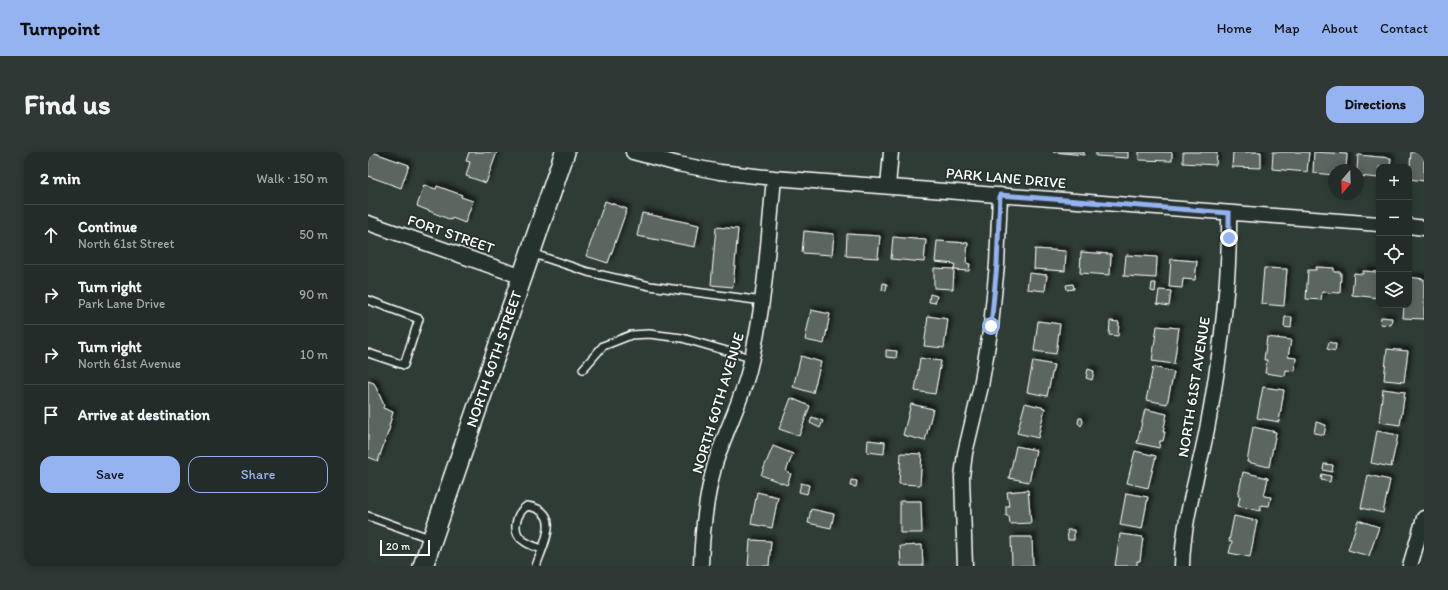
<!DOCTYPE html>
<html lang="en">
<head>
<meta charset="utf-8">
<style>
  :root { --surface:#232c28; --page:#2f3834; --text:#f1f3f6; --muted:#a3a7a8; --line:#404845; --accent:#95b2f1 }
  body { margin:0; font-family:Itim,sans-serif; background:var(--page); color:var(--text) }
  .controls { position:absolute; right:12px; top:12px; display:grid; overflow:hidden; border-radius:8px; box-shadow:0 2px 10px #0003 }
  .controls button { width:36px; height:36px; display:grid; place-items:center; padding:0; border:0; border-bottom:1px solid var(--line); background:var(--surface); color:var(--text); font:20px sans-serif }
  .compass { position:absolute; left:960px; top:12px; width:36px; height:36px; border-radius:50%; background:var(--surface); box-shadow:0 2px 10px #0003; rotate:199deg }
  .scale { position:absolute; left:12px; bottom:10px; width:50px; box-sizing:border-box; padding-left:4px; border:2px solid #fff; border-top:0; font-size:11px; line-height:14px; white-space:nowrap; color:#fff; -webkit-text-stroke:3px #26332d; paint-order:stroke }
  .stop { position:absolute; width:12px; height:12px; margin:-9px; border:3px solid #95b2f1; border-radius:50%; background:#fff }
  .stop.end { background:#95b2f1; border-color:#fff; box-shadow:0 1px 4px #0008 }
  .list { margin:0; padding:0; list-style:none }
  h2 { display:flex; justify-content:space-between; align-items:center; height:52px; margin:0; padding:0 16px; font-size:17px }
  h2 small { font-size:13px; font-weight:400; color:var(--muted) }
  .list li { display:grid; grid-template-columns:26px 1fr auto; gap:12px; align-items:center; box-sizing:border-box; height:60px; padding:0 16px; border-top:1px solid var(--line) }
  .list b { display:block; font-size:15px; white-space:nowrap }
  .list p { margin:0; font-size:13px; white-space:nowrap; color:var(--muted) }
  .list em { font-size:13px; font-style:normal; color:var(--muted) }
  .actions { display:flex; gap:8px; padding:12px 16px }
  .actions a { flex:1; padding:9px 0; border:1px solid var(--accent); border-radius:12px; text-align:center; font-size:14px; color:var(--accent) }
  .actions .main { background:var(--accent); color:#111 }
  .icon { flex:none; width:22px; height:22px; fill:none; stroke:currentColor; stroke-width:2; stroke-linecap:round; stroke-linejoin:round }
  .map { position:relative; flex:none; width:1056px; height:414px; overflow:hidden; border-radius:12px }
  header { display:flex; align-items:center; gap:24px; box-sizing:border-box; height:56px; padding:0 20px; background:var(--accent); color:#111 }
  header strong { font-size:19px }
  nav { display:flex; gap:22px; margin-inline-start:auto; font-size:14px }
  .intro { display:flex; align-items:center; justify-content:space-between; box-sizing:border-box; height:96px; padding:0 24px }
  h1 { margin:0; font-size:28px }
  .button { padding:10px 18px; border-radius:12px; background:var(--accent); color:#111; font-size:14px; font-weight:700 }
  main { display:flex; gap:24px; padding:0 24px }
  aside { flex:1; background:var(--surface); border-radius:12px; box-shadow:0 2px 10px #0003 }
  .map>svg:first-child { display:block }
  .building { fill:#5b6661; stroke:#fff; filter:url(#shadow) }
  .lines { fill:none; stroke-linecap:round; stroke-linejoin:round }
  .lane-casing { stroke:#fff; stroke-width:10 }
  .street-casing { stroke:#fff; stroke-width:17 }
  .secondary-casing { stroke:#fff; stroke-width:22 }
  .lane { stroke:#26332d; stroke-width:7 }
  .street { stroke:#26332d; stroke-width:14 }
  .secondary { stroke:#26332d; stroke-width:19 }
  .route { stroke:#95b2f1; stroke-width:5 }
  .labels { text-anchor:middle; dominant-baseline:central; stroke-width:3.5; stroke-linejoin:round; paint-order:stroke }
  .street-label { font-size:15px; fill:#fff; stroke:#26332d }
</style>
</head>
<body>
<header>
<strong>Turnpoint</strong>
<nav><a>Home</a><a>Map</a><a>About</a><a>Contact</a></nav>
</header>
<div class="intro"><h1>Find us</h1><a class="button">Directions</a></div>
<main>
<aside>
<h2>2 min<small>Walk · 150 m</small></h2>
<ul class="list">
<li><svg class="icon" aria-label="ahead" viewBox="0 0 24 24"><path d="M12 20V5M6 11l6-6 6 6"/></svg><div><b>Continue</b><p>North 61st Street</p></div><em>50 m</em></li>
<li><svg class="icon" aria-label="right" viewBox="0 0 24 24"><path d="M7 20v-9h11M14 6l5 5-5 5"/></svg><div><b>Turn right</b><p>Park Lane Drive</p></div><em>90 m</em></li>
<li><svg class="icon" aria-label="right" viewBox="0 0 24 24"><path d="M7 20v-9h11M14 6l5 5-5 5"/></svg><div><b>Turn right</b><p>North 61st Avenue</p></div><em>10 m</em></li>
<li><svg class="icon" aria-label="arrive" viewBox="0 0 24 24"><path d="M6 21V4h12l-3 4 3 4H6"/></svg><div><b>Arrive at destination</b></div></li>
</ul>
<div class="actions"><a class="main">Save</a><a>Share</a></div>
</aside>
<div class="map">
<svg width="1056" height="414" viewBox="0 0 1056 414">
  <defs>
    <filter id="shadow"><feDropShadow dx="3.5" dy="-3.5" stdDeviation="2" flood-color="#0009"/></filter>
  </defs>
  <rect width="100%" height="100%" fill="#2f3b35"/>
  <filter id="ink" filterUnits="userSpaceOnUse"><feTurbulence type="fractalNoise" baseFrequency=".025" numOctaves="2"/><feDisplacementMap in="SourceGraphic" scale="8" xChannelSelector="R" yChannelSelector="G"/><feConvolveMatrix kernelMatrix="1 2 1 2 8 2 1 2 1" color-interpolation-filters="sRGB"/></filter>
  <g filter="url(#ink)">
    <path class="building" d="M4,0L41,13L33,36L0,24V10Z
      M101,0H129L118,31L98,24L102,10L98,9Z
      M685,0H716V3Z
      M728,0H760V6L728,4Z
      M771,0H804V9L771,8Z
      M815,0H849L848,13L815,11Z
      M865,0H893V16L864,15Z
      M905,0H941L939,20L904,17Z
      M946,0L979,2L978,18H966V23L945,21Z
      M1043,0H1056V29L1041,27Z
      M990,3L1023,6L1022,15H1011V26L990,24V18H989Z
      M56,33L68,37L69,34L94,43L93,45L105,49L97,71L84,66L83,68L49,54Z
      M237,49L259,57L240,111L218,104Z
      M274,61L331,73L327,95L269,84Z
      M348,75L370,77L365,135L343,133Z
      M436,79L466,82L464,103L434,101Z
      M479,82L512,84L510,106L478,104Z
      M525,85L558,88L556,110L523,107Z
      M569,89L600,91L598,111L602,112L601,119L586,118L587,112L567,110Z
      M667,97L698,99L697,119L666,117Z
      M713,100L743,102L742,123L712,121Z
      M758,103L789,105L788,126L756,124Z
      M803,107L829,109L827,128L815,127L814,136L801,135Z
      M948,115L966,116V120H973L972,141L954,140L953,148L938,147L940,118H948Z
      M566,116L586,117L585,137L566,136Z
      M896,116L919,117L916,154L893,152Z
      M995,119L1009,120V122H1011V146L984,143L986,121L995,122Z
      M661,121L679,123L677,139L659,137Z
      M1041,125L1056,127V167L1035,166L1036,153H1041Z
      M515,131L519,132L518,139L514,138Z
      M784,131H788L787,140L783,139Z
      M705,132L706,137L699,138L698,133Z
      M791,138L803,139L801,154L789,152Z
      M562,142L569,144L567,151L561,150Z
      M443,158L462,162L456,192L437,188Z
      M560,164L580,167L576,196L556,194Z
      M917,165H924L923,176L916,175Z
      M1013,165L1024,166L1023,173L1012,172Z
      M670,169L692,172L688,202L666,199Z
      M742,169L751,170L750,184L741,183Z
      M789,174L811,176L806,212L784,209Z
      M899,185L923,188L920,205L928,206L927,219L918,218L917,224L897,221L899,208H896Z
      M961,190L968,192L967,199L959,197Z
      M1019,197L1040,199L1036,230L1016,228Z
      M518,198L529,199L528,206L518,205Z
      M433,204L453,210L445,241L425,235Z
      M552,206L573,209L567,242L547,239Z
      M665,209L686,213L679,244L659,240Z
      M785,215L806,220L799,252L778,248Z
      M720,217L726,219L724,228L718,226Z
      M0,229L6,231L16,253L15,256L25,260L21,274L22,275L10,309L0,305Z
      M895,235L916,238L911,270L889,266Z
      M1015,237L1037,240L1032,273L1011,270Z
      M423,246L442,254L431,284L411,277Z
      M657,251L677,256L670,286L649,281Z
      M543,252L565,257L557,289L535,283Z
      M777,257L799,262L795,280H797L795,289H792L791,296L769,291Z
      M444,265L455,269L452,276L442,271Z
      M711,266H714L715,270L713,274L710,271Z
      M948,270L958,273L956,283L946,281Z
      M885,275L908,280L901,315L879,310Z
      M1009,279L1030,283L1023,315L1003,311Z
      M500,288L517,290L516,302L499,300Z
      M405,294L425,302L418,319L423,322L419,333L393,323Z
      M648,294L668,298L661,330L641,326Z
      M767,299L788,304L780,336L759,331Z
      M533,301L554,302L552,333L531,332Z
      M956,312L965,313L964,320L955,318Z
      M875,320L900,326L896,344L903,345L901,354L893,353L892,359L870,354L872,344H870Z
      M954,322L963,324L962,330L953,328Z
      M1000,323L1022,328L1015,361L993,356Z
      M483,328L489,329L488,335L482,334Z
      M433,331L441,333L439,342L431,340Z
      M660,338L663,371L642,372L641,364H638V354H641L639,340Z
      M389,340L410,345L404,376L383,372Z
      M758,341L780,345L774,377L752,373Z
      M532,349H553L554,381H532Z
      M443,357L466,362L463,376L440,371Z
      M866,364L889,369L882,405L861,401L864,390L861,389Z
      M990,368L1011,375L1001,404L980,398Z
      M699,378H706V388H700Z
      M752,382L775,385L772,409H769V414H747Z
      M643,385H664L665,414H644Z
      M382,388L403,389L401,414H380Z
      M554,393L555,414H533L532,394Z"/>
    <g class="lines">
      <g class="lane-casing">
        <path id="lane" d="M163,101L220,120L282,134L395,149
          M0,148L51,167L36,213L0,201
          M215,217L235,194L263,183L281,182L314,186L383,206
          M0,364L64,387
          M168,414C176,391 195,359 159,354C147,362 143,381 156,389C161,393 168,395 174,397"/>
      </g>
      <g class="street-casing">
        <path id="street" d="M265,0L310,12L352,20L406,26L1011,72
          M520,34L523,0
          M0,71L155,125
          M1041,74L1056,76
          M333,414C334,380 338,345 347,312C357,280 373,250 381,218C397,155 400,90 406,26
          M597,414L594,325L597,301L613,234L623,174L629,112L632,43
          M814,414C815,366 830,324 839,277C852,208 862,131 861,61
          M1042,414L1056,366"/>
      </g>
      <g class="secondary-casing">
        <g id="secondary">
          <path id="s1" d="M55,414L197,0"/>
        </g>
      </g>
      <use href="#lane" class="lane"/>
      <use href="#street" class="street"/>
      <use href="#secondary" class="secondary"/>
    </g>
  </g>
  <g class="lines" filter="url(#ink)">
    <path class="route" d="M623,174L629,112L632,43L861,61V86"/>
  </g>
  <g class="labels">
    <g class="street-label">
      <text transform="translate(638 26) rotate(5)">PARK LANE DRIVE</text>
      <text transform="translate(83 82) rotate(19)">FORT STREET</text>
      <text stroke="none"><textPath href="#s1" startOffset="219">NORTH 60TH STREET</textPath></text>
      <text transform="translate(826 235) rotate(-81)">NORTH 61ST AVENUE</text>
      <text transform="translate(350 251) rotate(-73)">NORTH 60TH AVENUE</text>
    </g>
  </g>
</svg>
<div class="controls">
<button>+</button>
<button>−</button>
<button><svg class="icon" aria-label="locate" viewBox="0 0 24 24"><circle cx="12" cy="12" r="6"/><path d="M12 2v4M12 18v4M2 12h4M18 12h4"/></svg></button>
<button><svg class="icon" aria-label="layers" viewBox="0 0 24 24"><path d="M12 4l9 5-9 5-9-5zM3 14l9 5 9-5"/></svg></button>
</div>
<svg class="compass" viewBox="-18 -18 36 36"><path d="M0-13l5 13h-10z" fill="#e53935"/><path d="M0 13l5-13h-10z" fill="#a3a7a8"/></svg>
<div class="scale">20 m</div>
<div class="stop" style="left:623px;top:174px"></div>
<div class="stop end" style="left:861px;top:86px"></div>
</div>
</main>
</body>
</html>
